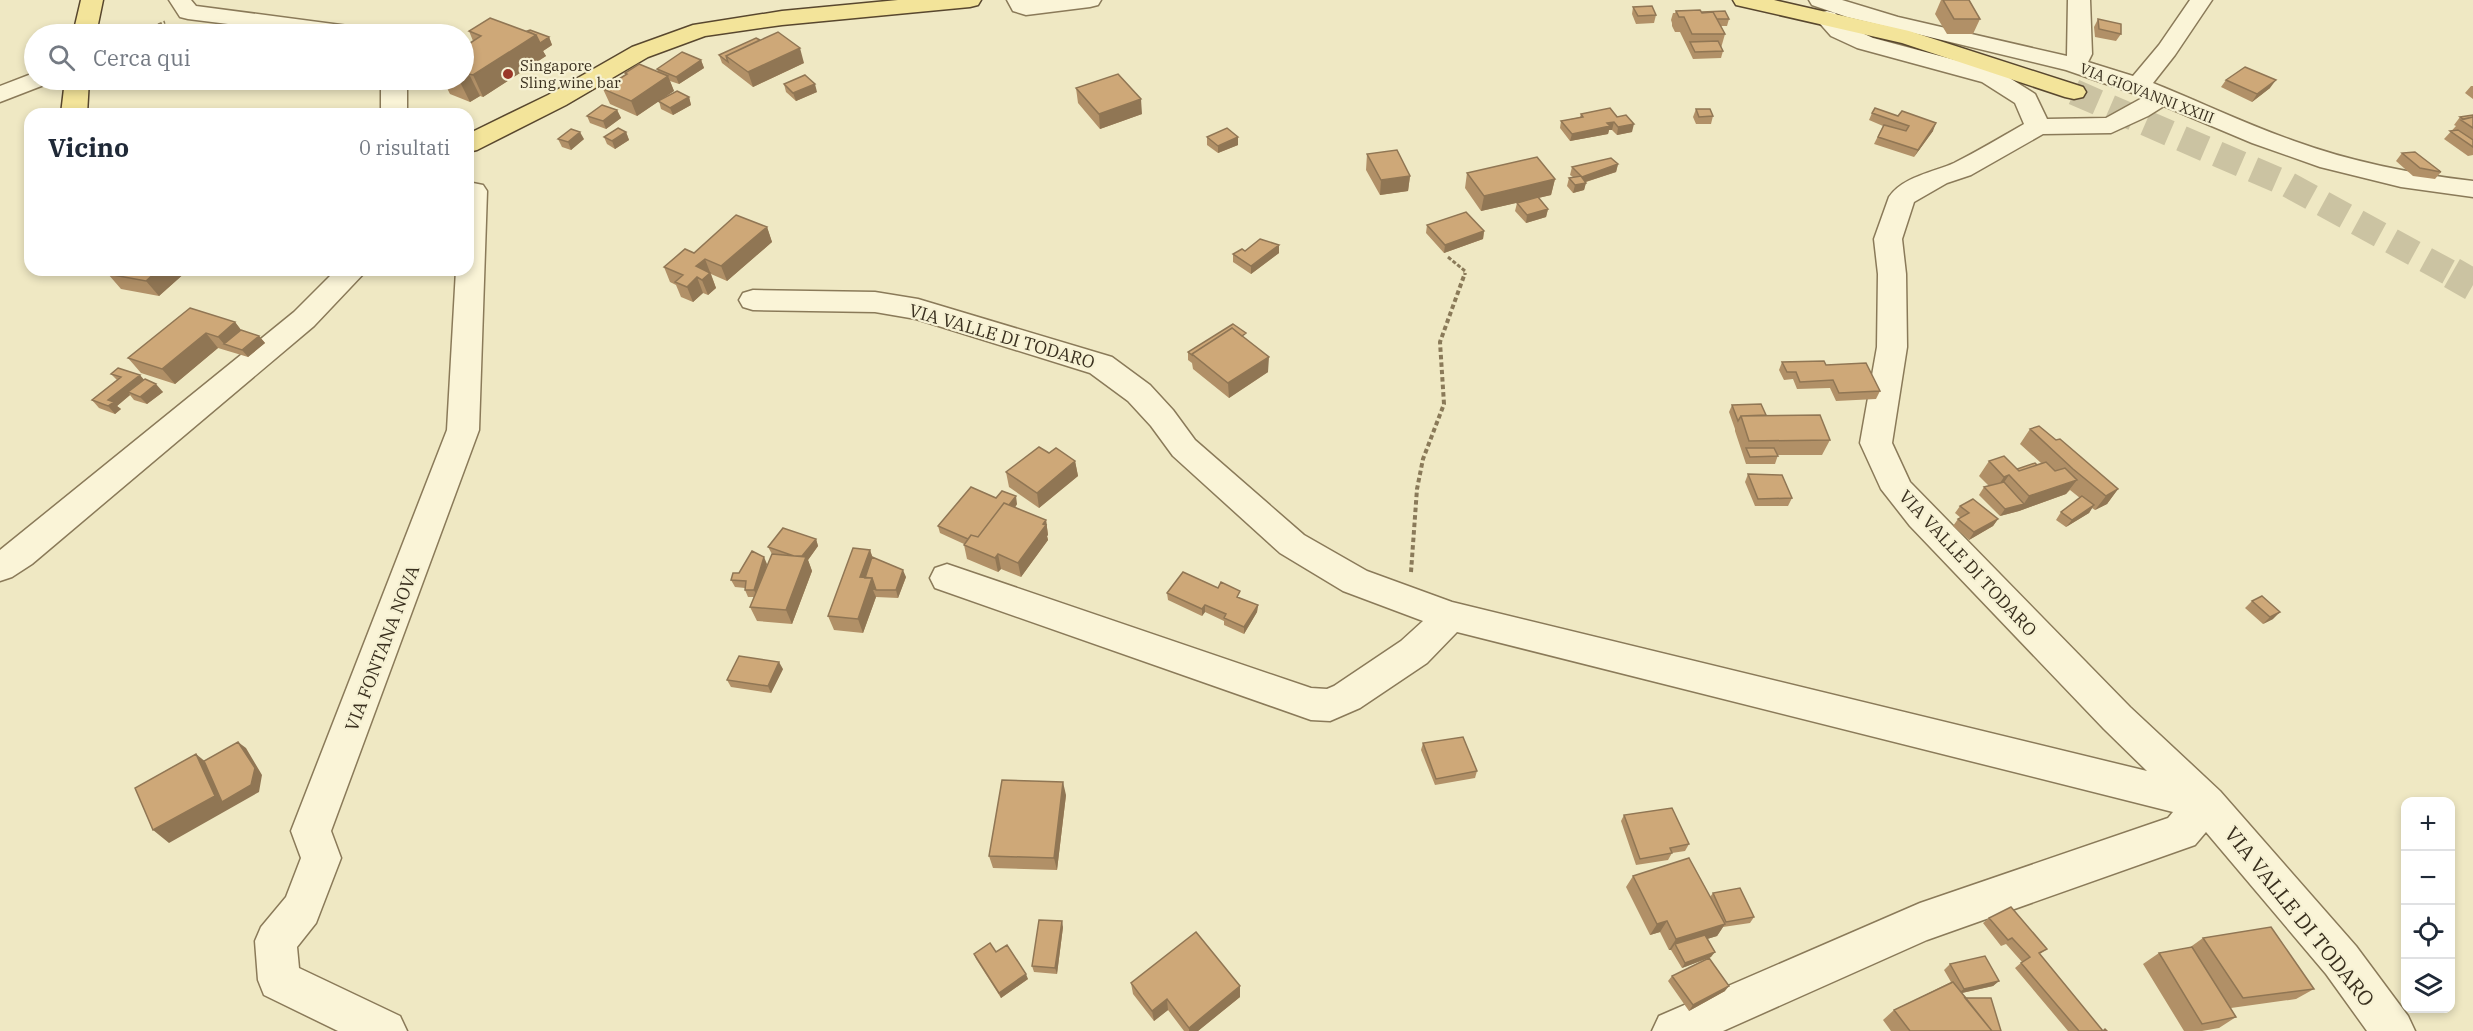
<!DOCTYPE html>
<html lang="it">
<head>
<meta charset="utf-8">
<style>
  :root { --surface:#fff; --page:#f2f2f3; --text:#1f2937; --muted:#747a83; --line:#e0e1e3 }
  body { margin:0; font-family:"IBM Plex Serif",serif; background:var(--page); color:var(--text) }
  .controls { position:absolute; right:18px; bottom:18px; display:grid; overflow:hidden; border-radius:12px; box-shadow:0 3px 9px #0003 }
  .controls button { width:54px; height:54px; display:grid; place-items:center; padding:0; border:0; border-bottom:2px solid var(--line); background:var(--surface); color:var(--text); font:30px sans-serif }
  .list { margin:0; padding:0; list-style:none }
  h2 { display:flex; justify-content:space-between; align-items:center; height:78px; margin:0; padding:0 24px; font-size:26px }
  h2 small { font-size:20px; font-weight:400; color:var(--muted) }
  .icon { flex:none; width:33px; height:33px; fill:none; stroke:currentColor; stroke-width:2; stroke-linecap:round; stroke-linejoin:round }
  .map { position:relative; flex:none; width:2473px; height:1031px; overflow:hidden }
  .search { position:absolute; background:var(--surface); box-shadow:0 3px 9px #0003; left:24px; top:24px; width:450px; height:66px; display:flex; align-items:center; gap:15px; box-sizing:border-box; padding:0 21px; border-radius:33px; color:var(--muted); font-size:22px }
  .panel { position:absolute; background:var(--surface); box-shadow:0 3px 9px #0003; left:24px; top:108px; width:450px; height:168px; border-radius:18px }
  .map>svg:first-child { display:block }
  .lines { fill:none; stroke-linecap:round; stroke-linejoin:round }
  .major-tunnel-far1 { stroke:#cbc3a2; stroke-width:26; stroke-dasharray:26 13; stroke-linecap:butt }
  .major-tunnel { stroke:#cbc3a2; stroke-width:32; stroke-dasharray:32 16; stroke-linecap:butt }
  .minor-casing { stroke:#8a7a59; stroke-width:3 }
  .major-casing { stroke:#58472e; stroke-width:3 }
  .path-far1 { stroke:#8a7a59; stroke-width:3; stroke-dasharray:4 2; stroke-linecap:butt }
  .path { stroke:#8a7a59; stroke-width:4; stroke-dasharray:4.5 3; stroke-linecap:butt }
  .minor { fill:#faf4d7; fill-rule:evenodd }
  .major { fill:#f3e49a; fill-rule:evenodd }
  .wall { fill:#b19067 }
  .shaded-wall { fill:#907654 }
  .building { fill:#cea878; stroke:#907654; stroke-width:1.5 }
  .poi-dot { fill:#9a3728; stroke:#f6f1d3; stroke-width:2 }
  .labels { text-anchor:middle; dominant-baseline:central; stroke-width:4.5; stroke-linejoin:round; paint-order:stroke }
  .far-poi-label { font-size:15px; fill:#392f1e; stroke:#f6f1d3; text-anchor:start }
  .far-street-label { font-size:15px; fill:#392f1e; stroke:#f6f1d3 }
  .street-label { font-size:18px; fill:#392f1e; stroke:#f6f1d3 }
  .near-street-label { font-size:21px; fill:#392f1e; stroke:#f6f1d3 }
</style>
</head>
<body>
<div class="map">
<svg width="2473" height="1031" viewBox="0 0 2473 1031">
  <rect width="100%" height="100%" fill="#efe8c3"/>
  <g class="lines">
    <path class="major-tunnel-far1" d="M2074,92L2287,184L2454,275"/>
    <path class="major-tunnel" d="M2452,273L2473,285"/>
    <g class="minor-casing">
      <path id="minor" d="M169,0H191L196,6L356,27L364,29L368,34H309L188,19L180,17Z
        M1007,0H1101L1098,5L1090,7L1026,15L1013,11Z
        M1809,0H1842L1898,17L2067,56L2068,0H2090L2092,54L2088,62L2133,76L2159,45L2190,0H2212L2175,55L2153,83C2200,102 2246,124 2294,141C2352,162 2412,174 2473,181V197L2401,187L2320,167L2252,143L2164,106L2148,116L2111,133L2043,134L1971,175L1947,183L1914,202L1902,239L1906,274L1907,347L1892,443L1910,482L2130,707L2220,791L2356,946L2408,1016L2415,1031H2367L2326,974L2206,832L2195,845L1927,940L1723,1031H1652L1659,1016L1920,903L2168,818L2173,812L1457,632L1427,663L1360,708L1330,721L1311,720L935,588L930,578L935,568L947,564L1311,688L1327,689L1334,686L1401,641L1423,621L1343,591L1280,553L1173,456L1151,426L1128,401L1090,373L916,319L875,312L753,310L743,307L739,300L743,293L753,290L875,292L918,299L1112,357L1150,385L1173,410L1195,440L1304,535L1367,571L1452,602L2147,771L2104,729L1910,526L1881,489L1860,443L1877,347L1878,274L1874,239L1889,197C1902,177 1934,172 1954,163C1978,151 2001,137 2024,124L2015,103L1982,82L1857,48L1831,36L1815,18L1819,13L1827,11L1835,13L1847,26L1873,38L2000,72L2035,94L2047,119L2106,118L2144,97L2066,70L1847,17L1812,5Z
        M34,73V80H47L44,85L0,102V86Z
        M381,80H405L407,90V114H381Z
        M468,182L483,185L487,191L479,430L331,831L341,858L316,923L297,947L299,968L400,1016L407,1031H338L264,995L258,980L255,941L261,927L286,897L301,858L291,831L447,430L456,270H468Z
        M336,270H367L314,326L32,564L12,577L0,581V550L294,312Z"/>
    </g>
    <g class="major-casing">
      <path id="major" d="M81,0H103L96,34H73Z
        M898,0H981L978,5L970,7L782,25L705,36L648,57L566,105L477,150L468,152V134L548,95L632,47L693,25L782,11Z
        M1733,0H1774L1909,31L2083,87L2086,92L2083,97L2074,99L2065,97L1902,43L1736,5Z
        M65,80H89L87,114H61Z"/>
    </g>
    <path class="path-far1" d="M136,34L165,22
      M1448,257L1465,271V275"/>
    <path class="path" d="M1411,572L1417,489L1423,459L1444,404L1440,342L1465,273"/>
    <use href="#minor" class="minor"/>
    <use href="#major" class="major"/>
  </g>
  <path class="wall" d="M1941,0H1969L1980,19L1973,34H1947L1935,14Z
    M1633,7L1656,15L1654,23L1636,24L1632,14Z
    M1676,11L1702,12L1729,19L1727,26H1721L1725,34L1721,48L1723,51L1721,58L1693,59L1680,32H1675L1672,26V23L1671,20L1673,13H1675Z
    M2098,19L2121,34L2116,41L2095,37L2094,27Z
    M469,31H527L549,37L552,45L543,51L546,56L483,97L480,96L470,102L450,94L443,80H464L473,41Z
    M760,40L804,63L753,87L722,63L719,55Z
    M701,60L704,68L679,84L670,81L674,91L663,98L689,97L691,105L673,115L661,109L659,101L637,116L610,104L603,89L625,75V73L658,72L657,69Z
    M158,80H201L196,84Z
    M2226,80L2270,88L2252,102L2221,87Z
    M784,84L817,92L796,101L786,92Z
    M2471,86H2473V99L2465,93Z
    M1076,88L1142,114L1100,129L1078,103Z
    M1610,108L1632,132L1617,135L1612,130H1609L1608,134L1570,141L1560,128L1561,121L1580,117L1581,114Z
    M1696,109L1713,116L1711,124H1696L1693,117Z
    M617,110L621,118L606,129L590,123L587,116Z
    M1872,113L1933,131L1914,157L1874,144L1883,126L1869,120Z
    M2473,115V155L2468,156L2444,139L2456,126L2454,125L2460,117Z
    M626,132L629,140L615,149L607,144L604,137Z
    M1207,137L1238,145L1218,153L1207,145Z
    M558,139H584L571,150L562,147Z
    M2402,153L2441,172L2435,179L2413,176L2396,161Z
    M1367,154L1410,176L1408,191L1380,195L1366,170Z
    M1618,164L1616,172L1586,182L1584,190L1573,193L1567,186L1569,178L1573,177L1570,175L1572,167Z
    M1467,173L1555,179L1551,195L1538,198L1548,209L1546,217L1526,223L1515,211L1517,203L1520,202L1481,211L1465,188Z
    M1427,225L1484,231L1483,239L1444,253L1426,233Z
    M767,227L772,242L727,281L711,274L716,288L708,295L703,293L693,302L681,297L676,285L670,282L664,267L694,253Z
    M1279,245V253L1251,274L1233,262V254Z
    M113,270H186L187,271L159,296L121,289L108,274Z
    M235,322L241,330L259,336L265,343L248,357L218,348L175,384L141,373L128,358Z
    M1245,339L1268,372L1229,398L1193,369L1192,363L1188,360V352Z
    M1782,362L1826,365L1880,391L1876,399L1836,401L1830,388L1797,389L1793,379L1784,380L1779,370Z
    M111,374L144,380L163,392L147,404L134,400L130,395L117,406L121,409L115,414L99,408L92,400L117,380Z
    M1732,405L1766,415L1830,440L1822,455H1778L1775,464H1746L1735,431V429L1729,412Z
    M2030,429L2056,440L2118,489L2107,504L2095,510L2092,508L2089,513L2066,527L2056,520L2061,512L2080,498L2070,490L2066,494L2019,511L2000,516L1979,495L1984,487L1989,486L1979,476L1989,461L2017,469L2041,463L2020,444Z
    M1049,453L1075,461L1078,476L1039,508L1009,487L1006,472Z
    M1748,474L1792,498L1788,506H1755L1745,482Z
    M996,498L1017,504L1015,508L1046,520L1048,535L1047,536L1048,540L1021,577L1001,569L998,572L967,559L964,545V544L940,533L938,526Z
    M1960,506L1998,519L1993,526L1969,540L1953,526L1958,519L1961,518L1955,513Z
    M816,539L818,546L808,560L812,571L792,624L757,621L750,607L754,597H748L745,590V588L735,587L731,580L739,573L767,564L765,571L772,554L768,547Z
    M870,550L872,557L906,577L898,598L876,597L863,633L834,630L828,616Z
    M1167,593L1240,598L1258,605L1257,612L1244,634L1224,625V621L1205,612L1202,616L1168,600Z
    M2252,601L2273,619L2263,624L2245,608Z
    M783,669L771,693L731,687L727,680Z
    M1423,743L1477,771L1475,778L1435,785L1421,750Z
    M1066,795L1057,870L993,868L989,856Z
    M1624,815L1689,844L1685,851L1672,853L1668,860L1636,865L1621,821Z
    M1633,876L1710,897L1713,893L1754,917L1750,923L1723,927L1717,936L1707,939L1711,957L1682,968L1671,950H1669L1660,932L1650,935L1626,887Z
    M1989,918L2047,949L2040,954L2103,1031H2107H2068L2015,968L2022,962L2006,944L2001,946L1983,923Z
    M1063,927L1057,974L1034,972L1032,966Z
    M2203,938L2314,989L2296,999L2231,1008L2236,1017L2219,1028L2202,1031H2184L2143,964L2159,953L2189,948Z
    M996,952L1028,979L1001,998L976,959L974,954Z
    M1950,964L1999,981L1993,986L1962,993L2001,1031H1891L1883,1020L1894,1010L1951,982L1944,970Z
    M1672,976L1725,991L1689,1011L1668,981Z
    M1131,983L1240,997L1198,1031H1184L1168,1010L1154,1021L1133,994Z"/>
  <path class="shaded-wall" d="M536,35L549,37L552,45L543,51L546,56L483,97L473,75Z
    M800,48L804,63L753,87L748,72Z
    M701,60L704,68L679,84L676,77Z
    M469,74L480,96L470,102L459,80H464V77Z
    M668,76L674,91L637,116L631,101Z
    M192,80H201L196,84Z
    M2276,80L2270,88L2252,102L2257,94Z
    M815,84L817,92L796,101L793,93Z
    M689,97L691,105L673,115L670,108Z
    M1141,99L1142,114L1100,129L1099,114Z
    M617,110L621,118L606,129L603,121Z
    M1614,122L1612,130H1609L1608,134L1570,141L1572,134Z
    M1936,123L1933,131L1914,157L1918,150Z
    M1634,124L1632,132L1617,135L1618,127Z
    M580,132L584,139L571,150L568,142Z
    M626,132L629,140L615,149L612,141Z
    M1238,137V145L1218,153V146Z
    M1618,164L1616,172L1582,183H1586L1584,190L1573,193L1575,185L1582,177Z
    M1410,176L1408,191L1380,195L1381,180Z
    M1555,179L1551,195L1481,211L1484,196Z
    M1548,209L1546,217L1526,223L1527,215Z
    M767,227L772,242L727,281L721,266Z
    M1484,231L1483,239L1444,253L1445,245Z
    M1279,245V253L1251,274V266Z
    M705,259L716,288L708,295L696,266Z
    M158,270H186L187,271L159,296L146,281Z
    M697,277L703,293L693,302L687,287Z
    M235,322L247,338L224,344L218,337Z
    M206,333L218,348L175,384L162,369Z
    M259,336L265,343L248,357L242,350Z
    M1269,357L1268,372L1229,398L1228,383Z
    M140,375L146,382L128,392L130,395L117,406L121,409L115,414L108,406V400Z
    M156,384L163,392L147,404L140,397Z
    M1075,461L1078,476L1039,508L1037,493Z
    M2009,475L1999,490L1994,492L2004,477Z
    M2077,480L2066,494L2019,511L2029,496Z
    M2118,489L2107,504L2095,510L2106,496Z
    M1016,496L1017,504L981,552L979,544Z
    M2024,504L2019,511L2000,516L2005,509Z
    M2094,505L2089,513L2066,527L2072,520Z
    M1998,519L1993,526L1969,540L1974,532Z
    M1046,520L1048,535L1047,536L1048,540L1021,577L1018,563Z
    M816,539L818,546L808,560L812,571L792,624L786,610L801,558Z
    M870,550L875,564L867,585L860,577Z
    M998,554L1001,569L998,572L995,558Z
    M764,557L767,564L757,597L754,590Z
    M903,570L906,577L898,598L896,590Z
    M872,578L876,590H873L876,597L863,633L858,619Z
    M1205,605V612L1202,616V609Z
    M1258,605L1257,612L1244,634V627Z
    M2280,612L2273,619L2263,624L2270,617Z
    M779,662L783,669L771,693L768,686Z
    M238,742L246,748L262,775L259,792L169,843L153,830L196,754L212,767Z
    M1063,782L1066,795L1057,870L1054,858Z
    M1062,921L1063,927L1057,974L1055,968Z
    M1667,921L1660,932L1650,935L1657,924Z
    M1725,924L1717,936L1677,948L1675,944L1671,950H1669L1676,939Z
    M1715,952L1711,957L1682,968L1685,963Z
    M1026,974L1028,979L1001,998L999,993Z
    M1999,981L1993,986L1957,994L1964,989Z
    M1240,986V997L1198,1031H1189V1028Z
    M1729,986L1725,991L1689,1011L1693,1005Z
    M1167,999L1168,1010L1154,1021L1152,1011Z"/>
  <path class="building" d="M1943,0H1969L1980,19H1954Z
    M1652,6L1656,15L1638,16L1633,7Z
    M1700,10L1702,13L1713,12L1725,34H1692L1684,17H1679L1676,11Z
    M1725,11L1729,19H1717L1713,12H1702Z
    M490,18L536,35L473,75L469,74L464,77V47L481,36L469,31Z
    M2098,19L2121,24V34L2099,29Z
    M530,30L549,37L540,43L536,35L527,31Z
    M778,32L800,48L748,72L726,56Z
    M756,38L760,40L726,56L728,62L719,55Z
    M1718,41L1723,51L1695,52L1690,42Z
    M682,52L701,60L676,77L657,69Z
    M639,64L668,76L631,101L603,89L627,74L625,73Z
    M2245,67L2276,80L2257,94L2226,80Z
    M1118,74L1141,99L1099,114L1076,88Z
    M805,75L815,84L793,93L784,84Z
    M677,91L689,97L670,108L658,101Z
    M602,105L617,110L603,121L587,116Z
    M1610,108L1617,117L1626,115L1634,124L1618,127L1614,122L1607,123L1610,126L1572,134L1561,121L1583,117L1581,114Z
    M1875,108L1898,116L1902,111L1936,123L1918,150L1878,137L1884,125L1906,131L1909,126L1872,113Z
    M1696,109H1710L1713,116L1699,117Z
    M2473,115V117L2463,119L2460,117Z
    M2473,117V128L2461,120Z
    M618,128L626,132L612,141L604,137Z
    M1227,128L1238,137L1218,146L1207,137Z
    M571,129L580,132L568,142L558,139Z
    M2458,130L2473,140V147L2450,131Z
    M1397,150L1410,176L1381,180L1367,154Z
    M2415,152L2441,172L2420,168L2402,153Z
    M1537,157L1555,179L1484,196L1467,173Z
    M1611,158L1618,164L1582,177L1572,167Z
    M1581,176L1586,183L1575,185L1569,178Z
    M1538,197L1548,209L1527,215L1517,203Z
    M1466,212L1484,231L1445,245L1427,225Z
    M736,215L767,227L721,266L705,259L696,266L710,273L702,280L697,277L687,287L675,282L683,275L664,267L685,249L694,253Z
    M1260,239L1279,245L1251,266L1233,254L1242,249L1245,251Z
    M113,270H158L146,281L108,274Z
    M190,308L235,322L218,337L206,333L162,369L128,358Z
    M1233,324L1246,333L1242,336L1232,328L1192,354V355L1188,352Z
    M1232,328L1269,357L1228,383L1192,354Z
    M241,330L259,336L242,350L224,344Z
    M1824,361L1826,365L1866,363L1880,391L1839,393L1833,380L1800,382L1796,372H1787L1782,362Z
    M118,368L140,375L108,400L114,402L108,406L92,400L121,377L111,374Z
    M145,379L156,384L140,397L128,392Z
    M1761,404L1766,415L1741,416L1738,421L1732,405Z
    M1820,415L1830,440L1749,441L1741,416Z
    M2039,426L2056,440L2060,439L2118,489L2106,496L2073,469L2030,429Z
    M1039,447L1049,453L1056,448L1075,461L1037,493L1006,472Z
    M1746,448H1774L1778,456L1750,457Z
    M2004,456L2019,471L2046,462L2055,471L2065,468L2077,480L2029,496L2009,475L2004,477L1989,461Z
    M2035,463L2037,465L2019,471L2017,469Z
    M1748,474L1782,475L1792,498L1758,499Z
    M2004,482L2024,504L2005,509L1984,487Z
    M971,487L996,498L1002,491L1016,496L1009,505L1004,503L978,537L971,535L968,539L938,526Z
    M2082,496L2094,505L2072,520L2061,512Z
    M1973,499L1998,519L1974,532L1958,519L1969,513L1960,506Z
    M1004,503L1046,520L1043,524L1046,525L1018,563L998,554L995,558L964,545L971,535L978,537Z
    M783,528L816,539L802,556H794L768,547Z
    M853,548L870,550L860,577L872,578L858,619L828,616Z
    M752,551L764,557L754,590H745L746,581L731,580L733,573H739Z
    M772,554L806,557L786,610L750,607Z
    M872,557L903,570L896,590H876L872,578H865Z
    M1183,572L1218,588L1221,582L1240,591L1237,597L1258,605L1244,627L1224,618L1226,614L1205,605L1202,609L1167,593Z
    M2262,596L2280,612L2270,617L2252,601Z
    M739,656L779,662L768,686L727,680Z
    M1463,737L1477,771L1436,779L1423,743Z
    M238,742L255,768L251,785L222,802L204,761Z
    M196,754L215,796L153,830L135,788Z
    M1002,780L1063,782L1054,858L989,856Z
    M1672,808L1689,844L1670,848L1672,853L1640,859L1624,815Z
    M1689,858L1725,924L1676,939L1667,921L1657,924L1633,876Z
    M1740,888L1754,917L1726,922L1713,893Z
    M2011,907L2047,949L2039,953L2103,1031L2105,1029L2107,1031H2079L2021,963L2030,957L2012,938L2008,940L1989,918Z
    M1039,920L1062,921L1055,968L1032,966Z
    M2271,927L2314,989L2243,998L2203,938Z
    M1196,932L1240,986L1189,1028L1167,999L1152,1011L1131,983Z
    M1705,935L1715,952L1685,963L1675,944Z
    M990,943L996,952L1007,945L1026,974L999,993L974,954Z
    M2192,947L2236,1017L2202,1024L2159,953Z
    M1985,956L1999,981L1964,989L1950,964Z
    M1709,958L1729,986L1693,1005L1672,976Z
    M1953,982L1992,1031H1910L1894,1010Z
    M1965,998H1991L2001,1031H1992Z"/>
  <circle class="poi-dot" cx="508" cy="74" r="6"/>
  <g class="labels">
    <g class="far-poi-label">
      <text x="520" y="65">Singapore<tspan x="520" dy="17">Sling wine bar</tspan></text>
    </g>
    <g class="far-street-label">
      <text transform="translate(2147 93) rotate(21)">VIA GIOVANNI XXIII</text>
    </g>
    <g class="street-label">
      <text transform="translate(1002 336) rotate(16)">VIA VALLE DI TODARO</text>
      <text transform="translate(1968 563) rotate(47)">VIA VALLE DI TODARO</text>
      <text transform="translate(382 648) rotate(-69)">VIA FONTANA NOVA</text>
    </g>
    <g class="near-street-label">
      <text transform="translate(2300 916) rotate(51)">VIA VALLE DI TODARO</text>
    </g>
  </g>
</svg>
<div class="controls">
<button>+</button>
<button>−</button>
<button><svg class="icon" aria-label="locate" viewBox="0 0 24 24"><circle cx="12" cy="12" r="6"/><path d="M12 2v4M12 18v4M2 12h4M18 12h4"/></svg></button>
<button><svg class="icon" aria-label="layers" viewBox="0 0 24 24"><path d="M12 4l9 5-9 5-9-5zM3 14l9 5 9-5"/></svg></button>
</div>
<div class="search"><svg class="icon" aria-label="search" viewBox="0 0 24 24"><circle cx="10" cy="10" r="6"/><path d="M15 15l6 6"/></svg>Cerca qui</div>
<section class="panel">
<h2>Vicino<small>0 risultati</small></h2>
<ul class="list">
</ul>
</section>
</div>
</body>
</html>
